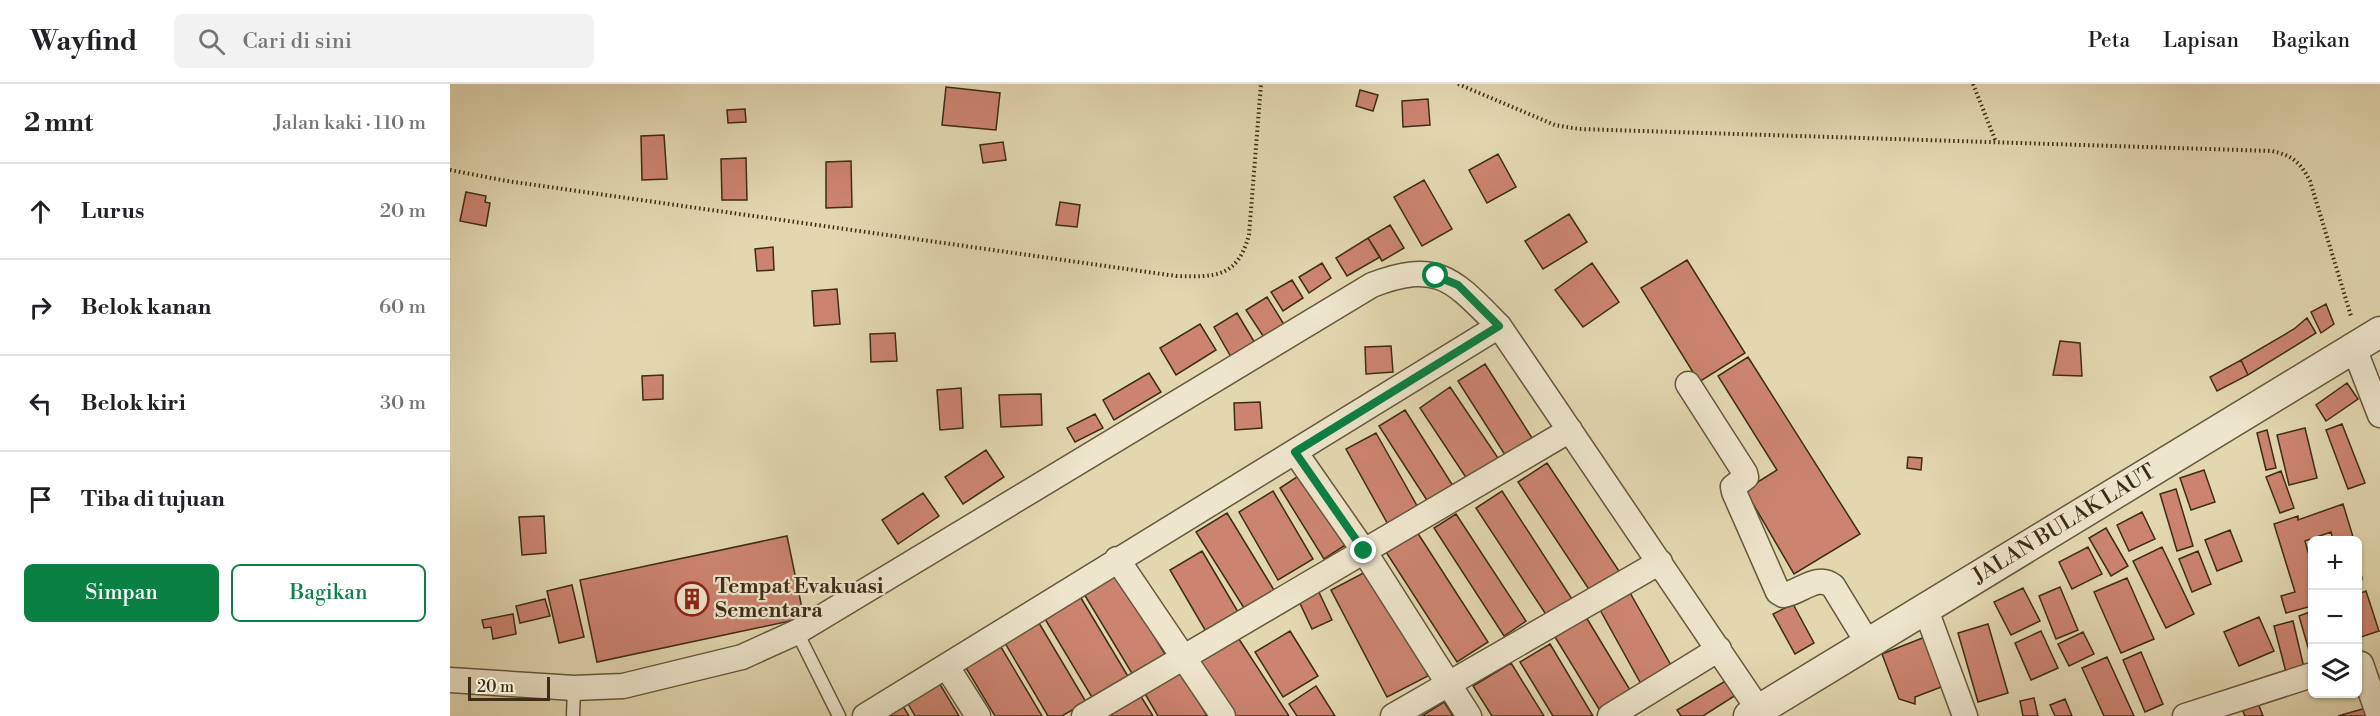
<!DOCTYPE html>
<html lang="id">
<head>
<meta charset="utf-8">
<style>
  :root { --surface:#fff; --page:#f2f2f2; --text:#202124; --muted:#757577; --line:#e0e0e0; --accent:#0b8043 }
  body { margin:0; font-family:"Libre Bodoni",serif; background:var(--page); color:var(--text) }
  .controls { position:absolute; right:18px; bottom:18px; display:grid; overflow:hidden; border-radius:9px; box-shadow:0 2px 4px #0004 }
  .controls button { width:54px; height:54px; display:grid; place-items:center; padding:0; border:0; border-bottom:2px solid var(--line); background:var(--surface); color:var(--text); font:30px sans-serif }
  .scale { position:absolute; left:18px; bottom:15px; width:82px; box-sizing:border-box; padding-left:6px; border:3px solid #3d2d16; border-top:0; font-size:16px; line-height:21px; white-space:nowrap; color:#3d2d16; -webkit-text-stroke:4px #ede5cc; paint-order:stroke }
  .stop { position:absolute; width:18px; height:18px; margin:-14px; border:4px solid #0b8043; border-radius:50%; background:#fff }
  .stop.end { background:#0b8043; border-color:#fff; box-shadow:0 2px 6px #0008 }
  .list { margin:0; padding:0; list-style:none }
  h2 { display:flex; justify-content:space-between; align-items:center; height:78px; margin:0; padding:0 24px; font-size:26px }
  h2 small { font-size:20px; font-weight:400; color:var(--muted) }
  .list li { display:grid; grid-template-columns:39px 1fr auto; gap:18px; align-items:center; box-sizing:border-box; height:96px; padding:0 24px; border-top:2px solid var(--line) }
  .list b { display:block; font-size:22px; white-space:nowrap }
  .list em { font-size:20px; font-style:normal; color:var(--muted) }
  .actions { display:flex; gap:12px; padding:18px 24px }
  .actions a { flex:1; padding:14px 0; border:2px solid var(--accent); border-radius:9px; text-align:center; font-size:21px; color:var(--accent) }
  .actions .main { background:var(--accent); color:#fff }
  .icon { flex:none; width:33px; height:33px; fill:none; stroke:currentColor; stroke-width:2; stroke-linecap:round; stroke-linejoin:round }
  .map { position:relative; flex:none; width:1930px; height:632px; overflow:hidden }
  header { display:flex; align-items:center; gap:36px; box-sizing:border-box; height:84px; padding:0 30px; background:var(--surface); border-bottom:2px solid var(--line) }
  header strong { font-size:28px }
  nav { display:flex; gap:33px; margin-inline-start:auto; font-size:21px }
  .search { width:420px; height:54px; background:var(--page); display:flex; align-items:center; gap:15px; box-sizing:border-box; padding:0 21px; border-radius:9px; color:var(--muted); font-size:22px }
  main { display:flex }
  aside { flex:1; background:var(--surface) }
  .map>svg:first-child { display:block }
  .building { fill:#cc8470; stroke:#3d2d16; stroke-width:1.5 }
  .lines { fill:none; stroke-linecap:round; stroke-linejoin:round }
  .service-casing { stroke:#66583c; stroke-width:15 }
  .minor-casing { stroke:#66583c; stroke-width:27 }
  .tertiary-casing { stroke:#66583c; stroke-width:33 }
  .path { stroke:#3d2d16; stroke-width:4; stroke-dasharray:1.5 3; stroke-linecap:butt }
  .service { stroke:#ede5cc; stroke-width:12 }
  .minor { stroke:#ede5cc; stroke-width:24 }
  .tertiary { stroke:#ede5cc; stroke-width:30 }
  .route { stroke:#0b8043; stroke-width:8 }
  .labels { text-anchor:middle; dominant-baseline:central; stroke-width:4.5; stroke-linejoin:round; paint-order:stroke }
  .street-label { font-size:21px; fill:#3d2d16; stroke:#ede5cc }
  .poi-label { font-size:21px; font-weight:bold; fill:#3d2d16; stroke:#ede5cc; text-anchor:start }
</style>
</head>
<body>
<header>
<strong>Wayfind</strong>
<div class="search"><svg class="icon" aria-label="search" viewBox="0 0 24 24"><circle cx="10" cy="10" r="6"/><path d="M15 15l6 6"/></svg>Cari di sini</div>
<nav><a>Peta</a><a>Lapisan</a><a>Bagikan</a></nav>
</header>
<main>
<aside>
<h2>2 mnt<small>Jalan kaki · 110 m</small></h2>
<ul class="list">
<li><svg class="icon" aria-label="ahead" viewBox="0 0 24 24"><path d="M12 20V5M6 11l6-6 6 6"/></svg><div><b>Lurus</b></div><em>20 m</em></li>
<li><svg class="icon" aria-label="right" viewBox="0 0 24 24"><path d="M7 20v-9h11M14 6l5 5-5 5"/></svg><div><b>Belok kanan</b></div><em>60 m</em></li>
<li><svg class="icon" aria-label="left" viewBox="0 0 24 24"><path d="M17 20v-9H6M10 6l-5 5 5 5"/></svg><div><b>Belok kiri</b></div><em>30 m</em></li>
<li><svg class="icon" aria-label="arrive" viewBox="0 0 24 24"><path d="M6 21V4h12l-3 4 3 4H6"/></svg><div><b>Tiba di tujuan</b></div></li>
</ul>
<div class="actions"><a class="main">Simpan</a><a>Bagikan</a></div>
</aside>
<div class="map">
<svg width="1930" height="632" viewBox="0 0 1930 632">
  <rect width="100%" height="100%" fill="#e3d7b0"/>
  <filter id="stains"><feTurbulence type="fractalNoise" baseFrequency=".00333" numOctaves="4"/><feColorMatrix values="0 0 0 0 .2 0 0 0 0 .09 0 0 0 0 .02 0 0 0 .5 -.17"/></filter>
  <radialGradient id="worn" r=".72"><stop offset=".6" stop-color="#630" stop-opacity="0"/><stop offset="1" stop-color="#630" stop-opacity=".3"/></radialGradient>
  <path class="building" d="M496,3L550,9L546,46L492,41Z
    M910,6L928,11L923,27L906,22Z
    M978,15L980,41L953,43L952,17Z
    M295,25L296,38L278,39L277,26Z
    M214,51L217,95L192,96L191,52Z
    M553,58L556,76L533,79L530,61Z
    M1048,70L1066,103L1037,119L1019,86Z
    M296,74L297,116H272L271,75Z
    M401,77L402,123L376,124V78Z
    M974,96L1002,145L972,162L944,113Z
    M16,108L36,112L35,118L40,119L36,142L10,137Z
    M610,118L630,121L627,143L606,141Z
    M1119,130L1137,158L1093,185L1075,157Z
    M940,141L954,164L932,177L918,154Z
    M918,154L930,173L897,192L886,174Z
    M323,163L324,186L307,187L305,165Z
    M1237,176L1295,269L1249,298L1191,204Z
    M872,179L881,194L859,209L849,193Z
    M1142,179L1169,218L1133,243L1105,206Z
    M842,196L853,214L833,227L821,208Z
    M387,205L390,240L364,242L362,207Z
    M817,213L835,242L815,255L796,226Z
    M1876,220L1884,240L1871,249L1861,228Z
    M787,229L805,259L781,273L764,243Z
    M1857,234L1866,249L1798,291L1791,276L1844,245Z
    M750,240L766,266L726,291L710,264Z
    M445,249L447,277L421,278L420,250Z
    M1610,257L1630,259L1632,292L1603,291Z
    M941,262L943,288L916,290L915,263Z
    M1298,273L1410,450L1344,490L1295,406L1327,386L1268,292Z
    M1791,276L1798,291L1767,307L1760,293Z
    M1035,280L1084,357L1057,374L1008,297Z
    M699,289L711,308L664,336L653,316Z
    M213,291V315L193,316L192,292Z
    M1897,299L1908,315L1876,337L1866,321Z
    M1000,303L1048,374L1017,395L970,324Z
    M511,304L513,344L490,346L487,306Z
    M591,310L592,341L551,343L549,311Z
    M810,318L812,344L785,346L784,319Z
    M955,326L1005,405L980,421L929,342Z
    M645,330L653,344L625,358L617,344Z
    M1892,340L1915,399L1898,405L1876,346Z
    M1855,344L1867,394L1839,401L1827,351Z
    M1817,346L1826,384L1816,386L1807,349Z
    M926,349L970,427L940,444L896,365Z
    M536,366L554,393L513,420L495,393Z
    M1458,373L1472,374L1471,386L1457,384Z
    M1097,379L1169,487L1140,507L1068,398Z
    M1754,386L1765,418L1741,426L1730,394Z
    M856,387L900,458L874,475L830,404Z
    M1831,387L1844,424L1830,429L1816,393Z
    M1726,405L1743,462L1727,467L1710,410Z
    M823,407L863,475L828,496L789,428Z
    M1052,407L1122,515L1097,532L1026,424Z
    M473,409L489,432L448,460L432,436Z
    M1893,420L1904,456H1883L1881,448L1855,457L1862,482V522L1836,529L1831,512L1845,508L1824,440L1848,432V436Z
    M1692,428L1705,455L1679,467L1667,441Z
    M777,429L824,506L794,524L746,448Z
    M1006,430L1076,537L1054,552L984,444Z
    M94,432L96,469L72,471L69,433Z
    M1656,444L1678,482L1661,492L1639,454Z
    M1780,446L1792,477L1767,487L1755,456Z
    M967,448L1038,558L1007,578L936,468Z
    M337,452L354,534L147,578L130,496Z
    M1638,463L1652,490L1622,505L1609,478Z
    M1712,463L1744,530L1716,544L1683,477Z
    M752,467L791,533L758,551L720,486Z
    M1748,467L1761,500L1742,508L1729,475Z
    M1908,471L1912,495L1908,497Z
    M664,485L716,572L683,591L631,505Z
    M921,485L978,592L937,613L881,506Z
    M1677,494L1704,555L1671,569L1644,508Z
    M122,501L134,553L109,559L97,507Z
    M1610,503L1628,546L1606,555L1589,512Z
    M867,504L882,536L862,545L847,513Z
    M1573,504L1590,537L1561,551L1544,518Z
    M1179,507L1222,583L1191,600L1149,524Z
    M1916,507L1929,547L1908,554V510Z
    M628,509L679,594L643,615L592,530Z
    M95,515L100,532L70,539L66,522Z
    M1343,520L1364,559L1345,570L1323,530Z
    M1862,527V577L1849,532Z
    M63,530L66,550L43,555L41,543L34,544L32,536Z
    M1136,533L1180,606L1149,625L1105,553Z
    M1809,533L1824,567L1789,582L1774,548Z
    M586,534L636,618L612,632H598L552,554Z
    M1843,537L1855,588L1837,592L1824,542Z
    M1538,540L1558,609L1528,618L1508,549Z
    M840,547L868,592L833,613L805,568Z
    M1591,547L1608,584L1581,596L1565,559Z
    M1633,548L1644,570L1619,582L1608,560Z
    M1480,551L1499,600L1465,613V620L1449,615L1432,570Z
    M787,552L839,632H783L748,577Z
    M548,558L592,632H545L513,579Z
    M1100,560L1143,632H1103L1070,578Z
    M1691,568L1713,620L1695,628L1673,576Z
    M1657,573L1684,632H1654L1632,584Z
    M1061,579L1094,632H1042L1023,602Z
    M727,581L757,632H708L691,603Z
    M1277,596L1286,611L1253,632H1231L1227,626Z
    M488,597L509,632H465L456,616Z
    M866,602L885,632H847L839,620Z
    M687,606L703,632H655Z
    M1584,614L1588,632H1573L1570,617Z
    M1806,614L1813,632H1795L1790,621Z
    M1615,615L1622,632H1605L1600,621Z
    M994,618L1003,632H972Z
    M451,619L459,632H429Z
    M1923,622L1926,632H1888Z"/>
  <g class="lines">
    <g class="service-casing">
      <path id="service" d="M347,548L389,632
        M123,632L124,604"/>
    </g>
    <g class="minor-casing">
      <path id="minor" d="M1904,264L1930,331
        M1238,300L1295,389L1296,393L1283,403L1284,408L1328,508L1333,511C1350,509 1367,489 1383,502L1419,561
        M845,368L914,467L1019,632
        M667,475L773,632
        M1476,526L1515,632
        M1911,580L1929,632
        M497,583L528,632
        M0,596L124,604L173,602L292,573L347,548L922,201C989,175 1004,197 1049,242L1309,626
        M415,632L1049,242
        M634,632L1120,346
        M943,632L1210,478
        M1160,632L1269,565
        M1735,632L1862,591"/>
    </g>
    <g class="tertiary-casing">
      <g id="tertiary">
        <path id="s1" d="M1299,632L1930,248"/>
      </g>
    </g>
    <path class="path" d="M1008,0L1105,41L1129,45L1822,67C1843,72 1850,78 1860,97L1901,232
      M1523,0L1546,58
      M0,86L57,97L726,192C766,193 787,194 799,151L811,0"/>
    <use href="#service" class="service"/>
    <use href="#minor" class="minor"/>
    <use href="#tertiary" class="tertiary"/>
  </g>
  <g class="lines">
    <path class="route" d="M914,467L845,368L1049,242L1008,201L986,192"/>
  </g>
  <defs>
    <g id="building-ring" transform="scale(1.725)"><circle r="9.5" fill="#ede5cc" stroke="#8f2418" stroke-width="1.5"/><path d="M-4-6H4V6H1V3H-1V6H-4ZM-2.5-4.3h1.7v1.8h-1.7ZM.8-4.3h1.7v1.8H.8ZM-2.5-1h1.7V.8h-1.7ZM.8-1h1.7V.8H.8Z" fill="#8f2418"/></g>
  </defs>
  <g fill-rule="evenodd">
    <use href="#building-ring" x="242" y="515"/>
  </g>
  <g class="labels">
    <g class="street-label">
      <text stroke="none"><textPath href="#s1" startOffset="369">JALAN BULAK LAUT</textPath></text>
    </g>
    <g class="poi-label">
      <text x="265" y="503">Tempat Evakuasi<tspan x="265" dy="24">Sementara</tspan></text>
    </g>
  </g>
  <rect width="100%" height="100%" filter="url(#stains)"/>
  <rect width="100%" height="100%" fill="url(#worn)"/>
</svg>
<div class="controls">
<button>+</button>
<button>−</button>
<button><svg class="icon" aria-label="layers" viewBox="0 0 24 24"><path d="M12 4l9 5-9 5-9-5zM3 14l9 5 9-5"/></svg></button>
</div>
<div class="scale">20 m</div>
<div class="stop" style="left:986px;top:192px"></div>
<div class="stop end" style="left:914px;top:467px"></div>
</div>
</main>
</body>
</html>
